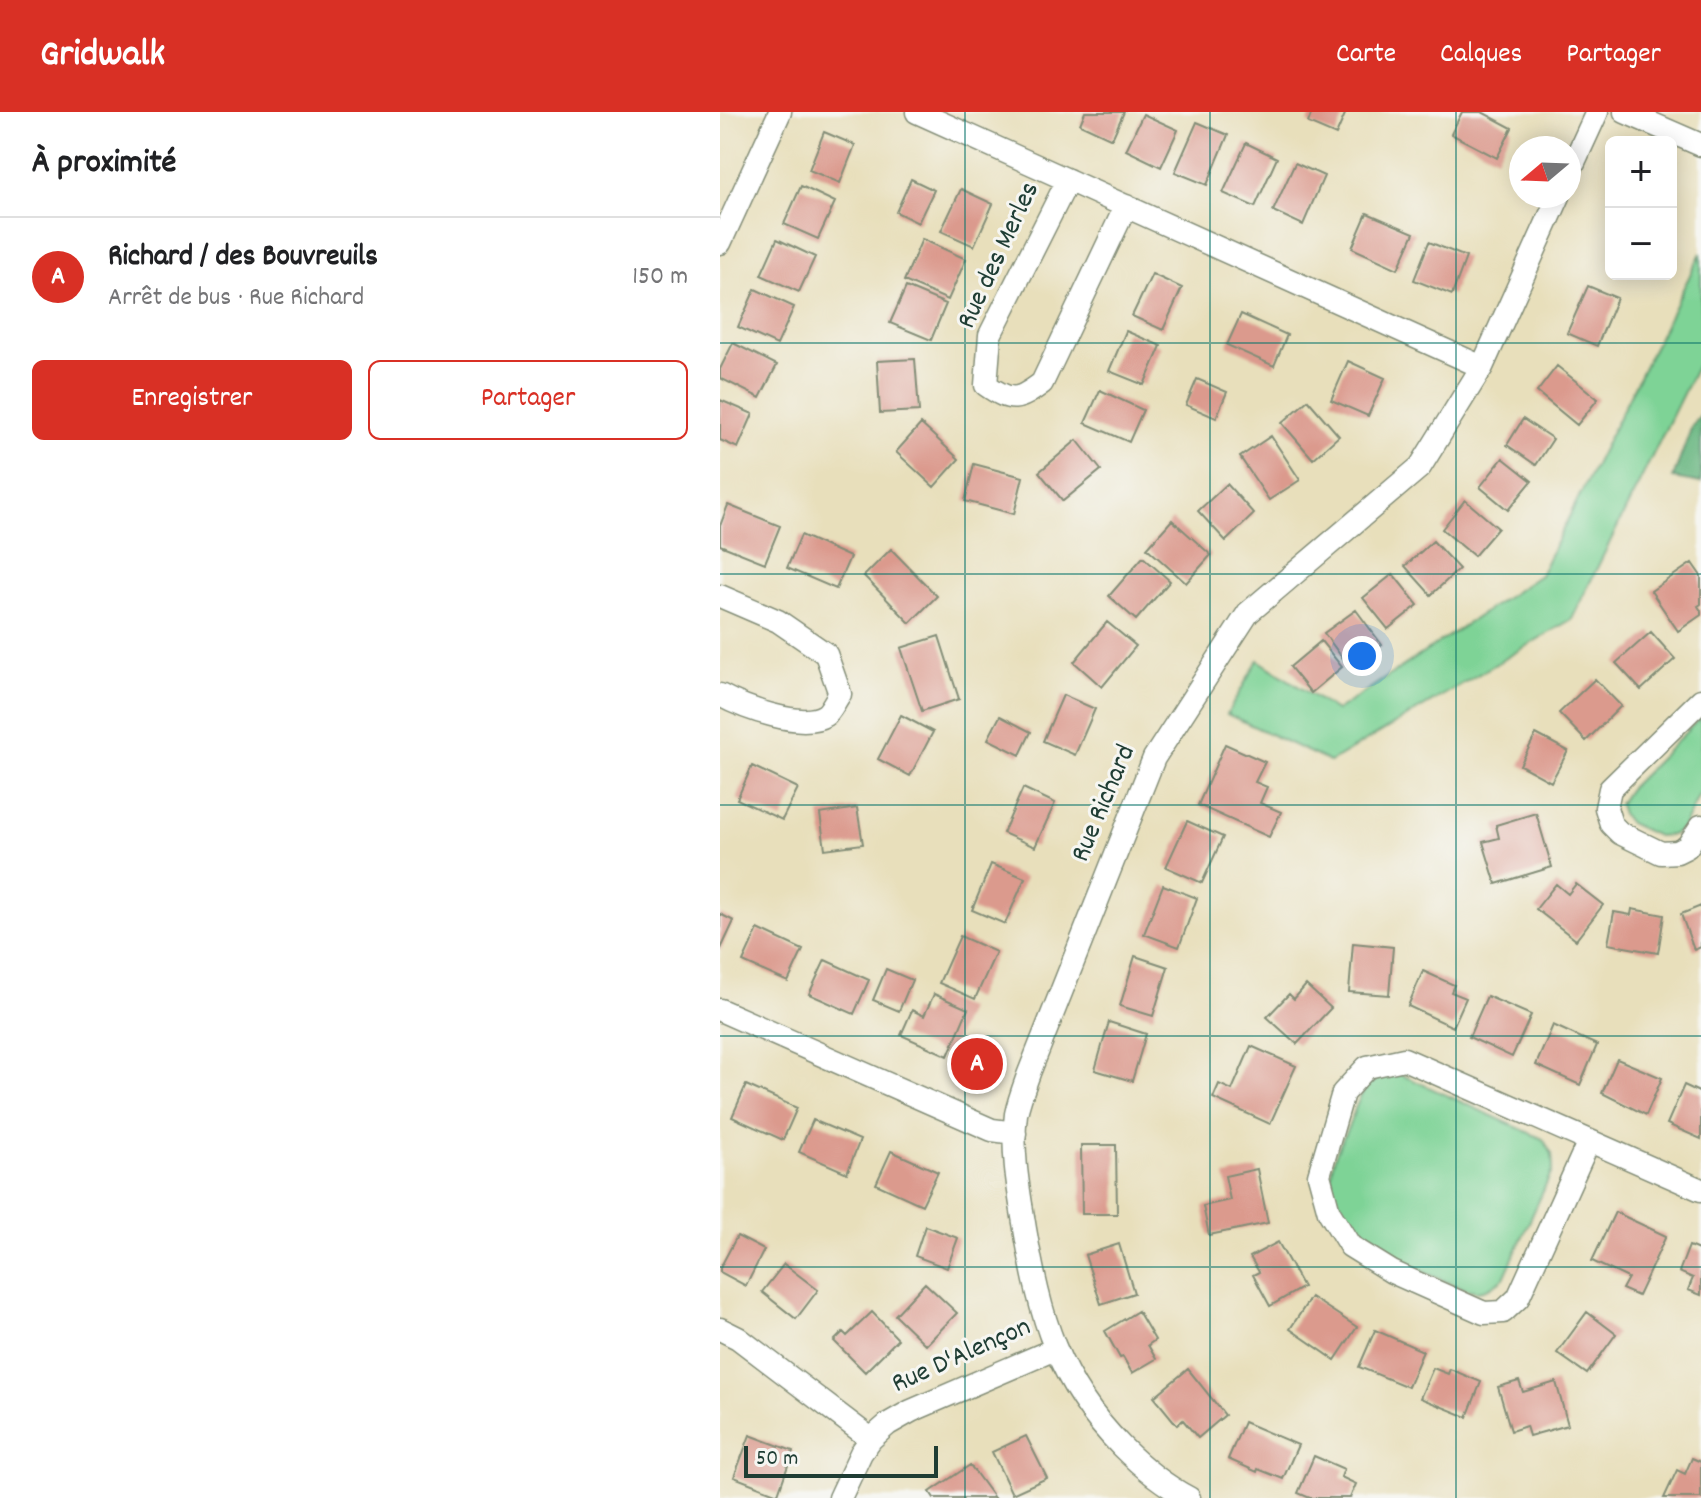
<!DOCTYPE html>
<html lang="fr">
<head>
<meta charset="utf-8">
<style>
  :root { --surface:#fff; --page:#f2f2f2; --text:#202124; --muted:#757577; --line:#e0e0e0; --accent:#d93025 }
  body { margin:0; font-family:Dekko,sans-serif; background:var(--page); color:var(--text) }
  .controls { position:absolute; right:24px; top:24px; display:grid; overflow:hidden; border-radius:12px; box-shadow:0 4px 20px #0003 }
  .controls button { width:72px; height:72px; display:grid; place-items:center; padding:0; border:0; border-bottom:2px solid var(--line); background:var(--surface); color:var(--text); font:40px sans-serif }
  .compass { position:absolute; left:789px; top:24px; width:72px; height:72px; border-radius:50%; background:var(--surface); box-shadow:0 4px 20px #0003; rotate:251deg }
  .scale { position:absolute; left:24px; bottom:20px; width:194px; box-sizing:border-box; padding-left:8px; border:4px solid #1f3d34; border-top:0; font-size:22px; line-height:28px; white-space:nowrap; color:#1f3d34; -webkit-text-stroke:6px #f6f6f2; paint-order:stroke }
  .you { position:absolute; left:642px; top:544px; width:28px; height:28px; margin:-20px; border:6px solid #fff; border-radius:50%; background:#1a73e8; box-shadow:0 0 0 12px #1a73e833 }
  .badge { display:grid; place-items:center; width:52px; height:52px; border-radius:50%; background:var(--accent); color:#fff; font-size:26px; font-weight:700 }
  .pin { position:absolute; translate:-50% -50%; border:4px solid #fff; box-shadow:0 2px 8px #0006 }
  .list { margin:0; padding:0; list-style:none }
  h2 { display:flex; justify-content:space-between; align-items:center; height:104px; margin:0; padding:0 32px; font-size:34px }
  h2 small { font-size:26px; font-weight:400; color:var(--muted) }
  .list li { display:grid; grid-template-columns:52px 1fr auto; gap:24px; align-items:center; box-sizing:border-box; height:120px; padding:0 32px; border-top:2px solid var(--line) }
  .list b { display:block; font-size:30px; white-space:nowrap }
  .list p { margin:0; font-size:26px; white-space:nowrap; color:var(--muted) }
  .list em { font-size:26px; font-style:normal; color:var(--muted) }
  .actions { display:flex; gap:16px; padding:24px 32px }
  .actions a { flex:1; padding:18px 0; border:2px solid var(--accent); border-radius:12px; text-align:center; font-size:28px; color:var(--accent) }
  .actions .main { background:var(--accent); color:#fff }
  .map { position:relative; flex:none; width:981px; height:1386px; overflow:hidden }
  header { display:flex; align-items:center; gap:48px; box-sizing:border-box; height:112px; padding:0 40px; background:var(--accent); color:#fff }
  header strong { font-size:38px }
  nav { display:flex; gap:44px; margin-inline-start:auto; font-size:28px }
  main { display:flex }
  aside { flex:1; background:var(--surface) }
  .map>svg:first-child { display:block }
  .green { fill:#7ed396; stroke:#4e8865; stroke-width:2 }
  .forest { fill:#66b57f; stroke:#42795a; stroke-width:2 }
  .building { fill:#db9a8d }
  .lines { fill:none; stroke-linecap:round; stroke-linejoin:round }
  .street-casing { stroke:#848e78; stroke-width:25 }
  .street { stroke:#fff; stroke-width:22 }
  .grid { fill:none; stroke:#0f766e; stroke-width:2; stroke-opacity:0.55 }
  .labels { text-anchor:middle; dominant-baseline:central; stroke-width:6; stroke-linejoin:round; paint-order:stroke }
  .street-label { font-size:28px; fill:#1f3d34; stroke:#f6f6f2 }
</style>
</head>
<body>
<header>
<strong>Gridwalk</strong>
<nav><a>Carte</a><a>Calques</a><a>Partager</a></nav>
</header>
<main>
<aside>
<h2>À proximité<small></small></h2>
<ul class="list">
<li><span class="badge">A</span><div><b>Richard / des Bouvreuils</b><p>Arrêt de bus · Rue Richard</p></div><em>150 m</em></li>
</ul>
<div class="actions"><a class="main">Enregistrer</a><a>Partager</a></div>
</aside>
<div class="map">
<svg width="981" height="1386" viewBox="0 0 981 1386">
  <rect width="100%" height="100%" fill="#f6f6f2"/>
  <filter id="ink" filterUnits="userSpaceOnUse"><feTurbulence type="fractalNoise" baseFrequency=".0125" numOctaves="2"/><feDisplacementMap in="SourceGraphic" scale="16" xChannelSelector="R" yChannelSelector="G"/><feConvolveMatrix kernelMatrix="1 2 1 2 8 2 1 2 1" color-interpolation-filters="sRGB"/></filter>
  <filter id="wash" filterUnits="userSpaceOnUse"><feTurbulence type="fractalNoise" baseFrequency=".006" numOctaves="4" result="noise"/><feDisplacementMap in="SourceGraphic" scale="32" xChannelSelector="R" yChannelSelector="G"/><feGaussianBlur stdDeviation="1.8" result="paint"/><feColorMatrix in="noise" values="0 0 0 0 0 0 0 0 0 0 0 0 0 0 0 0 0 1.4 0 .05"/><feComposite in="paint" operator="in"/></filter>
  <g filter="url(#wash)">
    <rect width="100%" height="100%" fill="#e8dfbb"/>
    <path class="green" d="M981,141V245L852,507L610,650L507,602L538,548L616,599L820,463Z
      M981,605V679L963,715L952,723L937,724L909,711L902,702L899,692L908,678Z
      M668,962L682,963L823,1027L832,1042L833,1057L784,1166C775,1172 768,1179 757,1179C744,1180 656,1139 644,1130C629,1117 611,1085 611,1065C611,1047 622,1029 629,1013C639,988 641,971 668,962Z"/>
    <path class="forest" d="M981,302V371L953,366L972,314Z"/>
    <g id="blocks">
      <path class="building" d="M365,0H404L392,27L360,12Z
        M592,0H626L616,23L588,11Z
        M742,0H762L792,16L777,46L731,22Z
        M423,2L458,18L441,55L406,38Z
        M477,10L508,23L487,73L455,60Z
        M104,20L135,33L120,71L89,58Z
        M526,31L557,46L535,95L503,81Z
        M575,51L604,64L583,113L553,99Z
        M191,67L214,78L198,111L176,100Z
        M81,74L115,90L98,127L64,112Z
        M241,77L273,92L254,134L221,119Z
        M647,101L694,121L678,157L632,136Z
        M57,127L95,145L79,180L41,163Z
        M202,127L246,147L228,188L184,169Z
        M709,130L746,145L732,183L694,168Z
        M432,162L462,176L443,218L412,204Z
        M868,174L897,186L877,234L847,221Z
        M186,175L226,192L211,228L170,211Z
        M35,177L74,195L57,233L18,215Z
        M521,202L567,223L554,254L507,233Z
        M406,219L441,234L424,273L389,259Z
        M13,231L57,253L40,286L0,266V257Z
        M195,247L199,299L160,301L157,249Z
        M628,249L665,266L648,304L611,288Z
        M837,254L878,287L857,313L817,280Z
        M477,267L507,280L496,306L466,293Z
        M380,278L423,298L409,330L365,311Z
        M0,288L33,302L18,336L0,328Z
        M588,288L619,324L593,347L562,311Z
        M803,307L833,327L816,353L787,333Z
        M201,312L239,347L214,375L176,340Z
        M551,324L580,368L549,388L520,345Z
        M357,328L381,358L343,389L319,360Z
        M783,346L812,369L788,398L760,375Z
        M254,352L303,365L294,402L245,389Z
        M507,372L534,402L506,429L478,399Z
        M745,388L778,416L754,444L722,417Z
        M8,393L60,414L45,451L0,433V414Z
        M452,408L491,443L466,471L427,436Z
        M81,423L130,445L116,477L67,456Z
        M713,429L739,457L711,483L685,454Z
        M171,437L217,484L190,511L144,464Z
        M423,445L450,469L416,508L389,484Z
        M972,451L981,464V492L978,494L981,499V503L958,519L931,479Z
        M673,462L698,493L668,517L643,486Z
        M636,498L662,533L630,556L604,521Z
        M387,510L416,534L382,575L354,550Z
        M931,520L955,547L921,578L896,551Z
        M219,524L239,587L202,599L181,536Z
        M601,529L622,555L591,581L570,555Z
        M875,567L901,594L866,629L839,601Z
        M343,583L375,597L355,643L323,629Z
        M181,603L213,620L190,664L158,647Z
        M280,604L311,620L300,643L268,627Z
        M816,622L848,639L831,670L800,653Z
        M505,632L545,650L535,670L547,675L540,691L561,700L549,725L478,693Z
        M32,654L78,676L62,708L17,687Z
        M303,676L335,691L315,735L283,721Z
        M137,696L143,732L105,737L100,702Z
        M816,701L832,755L776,772L763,730L779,726L776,713Z
        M467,709L503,725L482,771L446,755Z
        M271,752L305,766L285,812L252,798Z
        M836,772L848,782L856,772L883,793L856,828L816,797Z
        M443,773L477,786L459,835L424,822Z
        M981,794V835L974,838L961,802Z
        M912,797L944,803L938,841L888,832L894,800L911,803Z
        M0,802L14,809L0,839Z
        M38,817L83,838L68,870L23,850Z
        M240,824L276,840L255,887L219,871Z
        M633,831L673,835L669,883L629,880Z
        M415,844L448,855L433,904L400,894Z
        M105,848L149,868L134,902L89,882Z
        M166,857L192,868L179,899L153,888Z
        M703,859L734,873L731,880L746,886L733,915L688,894Z
        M586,873L611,896L577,932L547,905L569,882L574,887Z
        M214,882L248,897L228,944L181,923L192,898L204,904Z
        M767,884L811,903L792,945L749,925Z
        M389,910L426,922L412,969L375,958Z
        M833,913L877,933L860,973L816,953Z
        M531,934L576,954L550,1012L493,986L499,972L512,978Z
        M897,947L942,966L926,1003L882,981Z
        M26,973L77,996L63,1028L12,1005Z
        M964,973L981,981V1027L947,1012Z
        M93,1008L140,1028L127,1061L79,1040Z
        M361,1033H396L397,1102H362Z
        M171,1039L218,1060L202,1093L156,1072Z
        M537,1057L548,1111L489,1123L483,1094L510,1088L505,1064Z
        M895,1100L946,1124L918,1184L902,1177L908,1166L872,1149Z
        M205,1114L238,1126L227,1156L195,1144Z
        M17,1124L44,1138L26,1174L0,1160V1156Z
        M558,1130L583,1175L550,1194L533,1163L539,1160L530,1145Z
        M399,1132L414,1181L381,1192L365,1143Z
        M969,1134L981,1139V1183L968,1178L973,1166L959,1160Z
        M64,1152L98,1178L76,1207L42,1180Z
        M205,1171L237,1201L206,1233L175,1203Z
        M591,1185L637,1215L615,1248L570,1217Z
        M418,1199L435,1228L428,1233L436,1247L412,1261L403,1245L400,1246L385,1219Z
        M152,1200L178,1227L145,1260L114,1229L123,1220L127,1224Z
        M867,1200L896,1222L867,1262L837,1241Z
        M655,1218L703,1239L688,1275L639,1255Z
        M713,1256L728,1262L730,1257L761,1270L747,1305L700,1286Z
        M468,1257L505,1303L478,1326L463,1308L457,1313L434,1285Z
        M799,1269L803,1280L836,1270L848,1313L809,1324L806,1314L791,1319L778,1275Z
        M524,1310L578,1333L563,1367L538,1357L537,1360L508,1347Z
        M30,1323L73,1339L58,1382L14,1365Z
        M306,1324L327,1366L292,1382L272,1340Z
        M594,1344L624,1357L621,1365L636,1372L630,1386H590L578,1381Z
        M972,1346L981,1350V1386H944L957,1358L965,1362Z
        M250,1353L274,1386H214L210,1380Z"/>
    </g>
  </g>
  <g filter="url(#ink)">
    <use href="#blocks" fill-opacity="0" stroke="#848e78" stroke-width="2"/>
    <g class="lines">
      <g class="street-casing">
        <path id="street" d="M197,0L762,255
          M905,0L981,33
          M849,61L877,0
          M348,68L270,223L266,273C292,291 298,289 322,271L406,94
          M0,131L60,0
          M0,484L58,509L106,542L120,582C115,588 111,599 105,603C82,618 22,595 0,583
          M981,588L890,677L886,696L891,712L900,721L941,741L957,740L967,735L981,714
          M0,898L272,1018L295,1021
          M869,1029L798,1186L783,1200L764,1201L672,1160L630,1134L609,1100L599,1063L623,981L647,955L684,947L981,1078
          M0,1217L18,1226L151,1327
          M120,1386L141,1341L151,1327L168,1312L191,1299L335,1237
          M469,1386C444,1373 422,1355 402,1335C337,1269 320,1205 305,1117C299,1080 291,1039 296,1002C299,988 304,975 309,961L434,646L528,501L700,355L762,255L839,84"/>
      </g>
      <use href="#street" class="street"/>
    </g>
  </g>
  <path class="grid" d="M245,0V1386M490,0V1386M736,0V1386M0,231H981M0,462H981M0,693H981M0,924H981M0,1155H981"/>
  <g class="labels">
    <g class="street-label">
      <text transform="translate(280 144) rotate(-65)">Rue des Merles</text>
      <text transform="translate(385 692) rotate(-67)">Rue Richard</text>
      <text transform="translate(242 1245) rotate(-24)">Rue D'Alençon</text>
    </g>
  </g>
</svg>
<div class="controls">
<button>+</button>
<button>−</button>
</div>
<svg class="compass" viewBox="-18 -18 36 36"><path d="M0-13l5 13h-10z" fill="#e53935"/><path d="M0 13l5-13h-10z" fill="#757577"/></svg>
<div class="scale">50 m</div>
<div class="you"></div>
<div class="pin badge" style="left:257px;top:952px">A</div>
</div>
</main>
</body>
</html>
